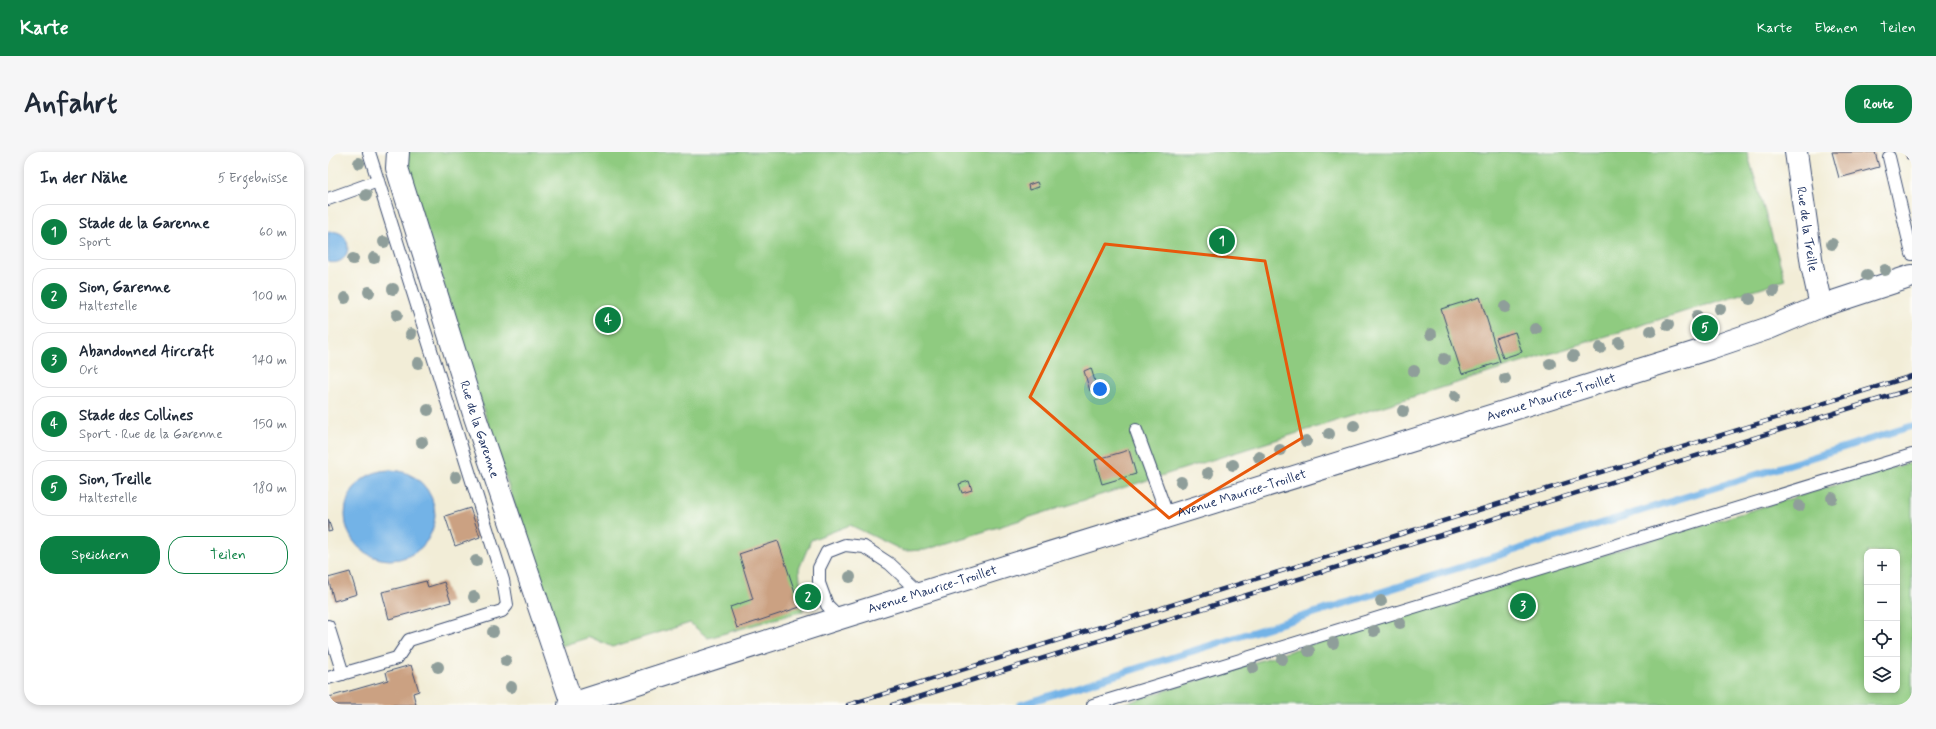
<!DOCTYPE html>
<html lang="de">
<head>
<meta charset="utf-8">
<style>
  :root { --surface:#fff; --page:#f6f6f7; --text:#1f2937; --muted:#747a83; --line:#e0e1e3; --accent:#0b8043 }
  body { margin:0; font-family:Mynerve,sans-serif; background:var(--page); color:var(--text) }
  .controls { position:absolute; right:12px; bottom:12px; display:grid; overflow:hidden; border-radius:8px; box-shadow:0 2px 6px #0003 }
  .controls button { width:36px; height:36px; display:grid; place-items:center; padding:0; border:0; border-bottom:1px solid var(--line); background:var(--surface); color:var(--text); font:20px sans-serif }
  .you { position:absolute; left:772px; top:237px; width:14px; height:14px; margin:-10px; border:3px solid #fff; border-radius:50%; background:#1a73e8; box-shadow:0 0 0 6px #1a73e833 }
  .badge { display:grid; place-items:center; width:26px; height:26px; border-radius:50%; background:var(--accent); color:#fff; font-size:13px; font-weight:700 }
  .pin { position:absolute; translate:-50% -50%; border:2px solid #fff; box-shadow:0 1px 4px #0006 }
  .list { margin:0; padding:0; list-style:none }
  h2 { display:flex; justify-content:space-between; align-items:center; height:52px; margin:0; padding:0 16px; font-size:17px }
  h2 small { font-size:13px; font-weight:400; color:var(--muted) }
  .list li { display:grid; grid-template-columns:26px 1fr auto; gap:12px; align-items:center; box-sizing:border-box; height:56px; margin:0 8px 8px; padding:0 8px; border:1px solid var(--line); border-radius:16px }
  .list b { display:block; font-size:15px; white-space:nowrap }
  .list p { margin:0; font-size:13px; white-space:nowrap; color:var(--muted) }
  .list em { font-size:13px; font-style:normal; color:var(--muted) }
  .actions { display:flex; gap:8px; padding:12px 16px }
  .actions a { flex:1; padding:9px 0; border:1px solid var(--accent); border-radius:16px; text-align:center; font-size:14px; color:var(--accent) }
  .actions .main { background:var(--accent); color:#fff }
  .icon { flex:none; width:22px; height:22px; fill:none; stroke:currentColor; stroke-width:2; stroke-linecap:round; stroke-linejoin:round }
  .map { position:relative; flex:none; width:1584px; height:553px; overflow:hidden; border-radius:16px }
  header { display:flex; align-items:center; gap:24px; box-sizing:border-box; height:56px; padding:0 20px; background:var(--accent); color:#fff }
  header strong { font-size:19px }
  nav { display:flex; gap:22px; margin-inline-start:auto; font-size:14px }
  .intro { display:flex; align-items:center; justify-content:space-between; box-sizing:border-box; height:96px; padding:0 24px }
  h1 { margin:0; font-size:28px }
  .button { padding:10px 18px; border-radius:16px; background:var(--accent); color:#fff; font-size:14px; font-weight:700 }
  main { display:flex; gap:24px; padding:0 24px }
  aside { flex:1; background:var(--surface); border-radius:16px; box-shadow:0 2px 6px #0003 }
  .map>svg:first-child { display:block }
  .green { fill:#8fcb80; stroke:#557d6f; fill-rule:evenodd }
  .water { fill:#73b3e7; stroke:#4771a2 }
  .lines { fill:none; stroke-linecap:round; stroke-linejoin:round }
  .stream { stroke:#73b3e7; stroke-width:7 }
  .building { fill:#cba182 }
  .service-casing { stroke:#3b4c70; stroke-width:14 }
  .minor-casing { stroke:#3b4c70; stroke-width:24 }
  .tertiary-casing { stroke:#3b4c70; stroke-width:24 }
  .service { stroke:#fff; stroke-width:12 }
  .minor { stroke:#fff; stroke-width:22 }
  .tertiary { stroke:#fff; stroke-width:22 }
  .rail-casing { stroke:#1b2f5e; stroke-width:4.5 }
  .rail { stroke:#fdfcf7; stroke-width:3; stroke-dasharray:9; stroke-linecap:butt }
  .tree { fill:#8f9e9a }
  .marked { fill:none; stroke:#e8590c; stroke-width:3; stroke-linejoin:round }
  .labels { text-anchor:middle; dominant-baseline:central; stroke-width:3.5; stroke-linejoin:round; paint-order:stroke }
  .street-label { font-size:13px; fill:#1b2f5e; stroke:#fdfcf7 }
</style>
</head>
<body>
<header>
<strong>Karte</strong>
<nav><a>Karte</a><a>Ebenen</a><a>Teilen</a></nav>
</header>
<div class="intro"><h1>Anfahrt</h1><a class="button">Route</a></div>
<main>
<aside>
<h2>In der Nähe<small>5 Ergebnisse</small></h2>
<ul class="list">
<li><span class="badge">1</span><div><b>Stade de la Garenne</b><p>Sport</p></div><em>60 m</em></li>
<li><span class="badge">2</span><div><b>Sion, Garenne</b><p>Haltestelle</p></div><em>100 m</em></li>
<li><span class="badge">3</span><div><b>Abandonned Aircraft</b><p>Ort</p></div><em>140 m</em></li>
<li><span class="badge">4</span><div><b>Stade des Collines</b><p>Sport · Rue de la Garenne</p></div><em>150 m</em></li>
<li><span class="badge">5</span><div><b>Sion, Treille</b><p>Haltestelle</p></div><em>180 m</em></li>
</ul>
<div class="actions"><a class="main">Speichern</a><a>Teilen</a></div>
</aside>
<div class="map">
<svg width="1584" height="553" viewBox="0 0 1584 553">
  <rect width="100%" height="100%" fill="#fdfcf7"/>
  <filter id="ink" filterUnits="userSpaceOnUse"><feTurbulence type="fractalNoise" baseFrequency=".025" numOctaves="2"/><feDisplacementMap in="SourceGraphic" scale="8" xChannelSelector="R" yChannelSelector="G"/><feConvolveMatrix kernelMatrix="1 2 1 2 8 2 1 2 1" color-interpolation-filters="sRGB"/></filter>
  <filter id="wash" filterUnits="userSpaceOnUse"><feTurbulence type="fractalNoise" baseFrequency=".012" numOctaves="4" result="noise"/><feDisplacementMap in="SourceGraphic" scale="16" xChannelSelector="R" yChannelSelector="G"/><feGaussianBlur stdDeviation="0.9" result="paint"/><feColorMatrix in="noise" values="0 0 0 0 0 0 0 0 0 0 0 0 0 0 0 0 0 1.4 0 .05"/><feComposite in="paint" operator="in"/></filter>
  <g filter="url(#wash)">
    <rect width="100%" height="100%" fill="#f2edd7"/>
    <path class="green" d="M74,0H1419L1457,128L597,398L576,399L522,373L483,388L471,417L475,459L380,486L362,471L284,495L262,485L233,494L146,229Z
      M1584,310V553H792L1085,460ZM1539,400H1569V538H1539Z"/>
    <path class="water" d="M0,80C27,75 26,116 0,110Z
      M17 363a45 45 0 1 1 90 0a45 45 0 1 1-90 0Z"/>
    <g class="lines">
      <path class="stream" d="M692,553L1584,274"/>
    </g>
    <g id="blocks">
      <path class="building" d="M1504,0H1547L1551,15L1511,26Z
        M1577,0H1584V6L1579,7Z
        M709,30L711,35L701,38L700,33Z
        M1152,145L1172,210L1134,222L1113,157Z
        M1187,180L1194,200L1175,206L1168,186Z
        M763,216L769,236L762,239L756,219Z
        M801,298L808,322L774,332L767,308Z
        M641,329L644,338L634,341L631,332Z
        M142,356L152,385L127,394L117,364Z
        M0,367L4,379L0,380Z
        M450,389L472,455L409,476L402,455L425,447L411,402Z
        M22,420L29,442L6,449L0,426Z
        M98,429L100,435L116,430L123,450L61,467L54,440Z
        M83,513L91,539L85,541L88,553H3L1,545L60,528L58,520Z"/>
    </g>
  </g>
  <g filter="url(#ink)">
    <use href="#blocks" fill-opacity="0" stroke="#3b4c70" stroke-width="1"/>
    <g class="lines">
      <g class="service-casing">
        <path id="service" d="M1561,5L1584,102
          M0,47L50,29
          M808,278L840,365
          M512,466L499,453L491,431V416L499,400L517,393L536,395L562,412L593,441
          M0,474L15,522
          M0,526L69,506L81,488L174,459L179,453L175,428L41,0
          M765,553L1584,303"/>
      </g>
      <g class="minor-casing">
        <g id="minor">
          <path id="s1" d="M70,0L69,16L147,265L244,552L512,466L1382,196L1441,176L1493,154L1584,124"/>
          <path id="s2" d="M1468,0L1484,113L1493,154"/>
        </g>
      </g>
      <g class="tertiary-casing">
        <path id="tertiary" d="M241,553L244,552"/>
      </g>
      <use href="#service" class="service"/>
      <use href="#minor" class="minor"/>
      <use href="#tertiary" class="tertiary"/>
      <g class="rail-casing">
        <path id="rail" d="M520,553L1584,224
          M564,553L1584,237"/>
      </g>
      <use href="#rail" class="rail"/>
    </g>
    <g class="tree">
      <circle cx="31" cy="11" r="6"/>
      <circle cx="38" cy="43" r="6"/>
      <circle cx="56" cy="90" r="6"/>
      <circle cx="1504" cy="92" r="6"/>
      <circle cx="46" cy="106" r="6"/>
      <circle cx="25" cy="107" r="6"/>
      <circle cx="1557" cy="118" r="6"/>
      <circle cx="1539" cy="123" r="6"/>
      <circle cx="65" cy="137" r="6"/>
      <circle cx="1446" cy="139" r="6"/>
      <circle cx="41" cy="140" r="6"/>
      <circle cx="17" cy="146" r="6"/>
      <circle cx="1422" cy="147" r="6"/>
      <circle cx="1177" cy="155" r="6"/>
      <circle cx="1392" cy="157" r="6"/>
      <circle cx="69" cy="163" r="6"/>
      <circle cx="1369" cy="164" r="6"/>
      <circle cx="1340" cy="173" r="6"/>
      <circle cx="1208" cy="177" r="6"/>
      <circle cx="1323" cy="179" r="6"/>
      <circle cx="83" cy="182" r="6"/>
      <circle cx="1103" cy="182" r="6"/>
      <circle cx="1291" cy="190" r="6"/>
      <circle cx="1272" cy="196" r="6"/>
      <circle cx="1245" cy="204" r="6"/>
      <circle cx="1116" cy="207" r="6"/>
      <circle cx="90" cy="211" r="6"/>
      <circle cx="1222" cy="212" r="6"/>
      <circle cx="1086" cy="219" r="6"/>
      <circle cx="1177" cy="227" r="6"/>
      <circle cx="1127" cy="244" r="6"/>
      <circle cx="100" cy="258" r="6"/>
      <circle cx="1075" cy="259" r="6"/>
      <circle cx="1026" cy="274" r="6"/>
      <circle cx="1001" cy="282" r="6"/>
      <circle cx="978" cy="289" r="6"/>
      <circle cx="94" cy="290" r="6"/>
      <circle cx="952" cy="298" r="6"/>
      <circle cx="931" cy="305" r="6"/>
      <circle cx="905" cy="313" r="6"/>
      <circle cx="880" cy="321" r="6"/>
      <circle cx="128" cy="325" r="6"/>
      <circle cx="853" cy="330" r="6"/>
      <circle cx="1504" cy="346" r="6"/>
      <circle cx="1471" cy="354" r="6"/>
      <circle cx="148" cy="409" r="6"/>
      <circle cx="522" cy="425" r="6"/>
      <circle cx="146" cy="445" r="6"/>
      <circle cx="1053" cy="449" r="6"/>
      <circle cx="1072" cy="471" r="6"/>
      <circle cx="1046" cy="479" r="6"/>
      <circle cx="165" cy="480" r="6"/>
      <circle cx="1005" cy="491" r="6"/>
      <circle cx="981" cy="499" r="6"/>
      <circle cx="954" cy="507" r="6"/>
      <circle cx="178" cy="509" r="6"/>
      <circle cx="110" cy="515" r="6"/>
      <circle cx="925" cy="516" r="6"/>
      <circle cx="183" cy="535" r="6"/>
    </g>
  </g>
  <path class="marked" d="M777,92L937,109L974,286L841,366L702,245Z"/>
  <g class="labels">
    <g class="street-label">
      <text stroke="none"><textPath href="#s2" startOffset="78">Rue de la Treille</textPath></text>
      <text stroke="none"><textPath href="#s1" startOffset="1606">Avenue Maurice-Troillet</textPath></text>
      <text stroke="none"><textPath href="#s1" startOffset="290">Rue de la Garenne</textPath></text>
      <text stroke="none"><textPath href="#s1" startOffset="1282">Avenue Maurice-Troillet</textPath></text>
      <text stroke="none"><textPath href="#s1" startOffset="958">Avenue Maurice-Troillet</textPath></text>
    </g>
  </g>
</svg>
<div class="controls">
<button>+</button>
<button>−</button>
<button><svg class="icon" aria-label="locate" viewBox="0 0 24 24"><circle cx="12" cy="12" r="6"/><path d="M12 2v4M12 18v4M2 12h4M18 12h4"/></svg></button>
<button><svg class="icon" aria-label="layers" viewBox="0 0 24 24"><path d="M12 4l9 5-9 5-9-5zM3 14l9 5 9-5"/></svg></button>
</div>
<div class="you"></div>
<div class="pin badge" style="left:894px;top:89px">1</div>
<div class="pin badge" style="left:480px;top:445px">2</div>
<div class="pin badge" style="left:1195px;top:454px">3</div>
<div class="pin badge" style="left:280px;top:168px">4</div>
<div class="pin badge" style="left:1377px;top:176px">5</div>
</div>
</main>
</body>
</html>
